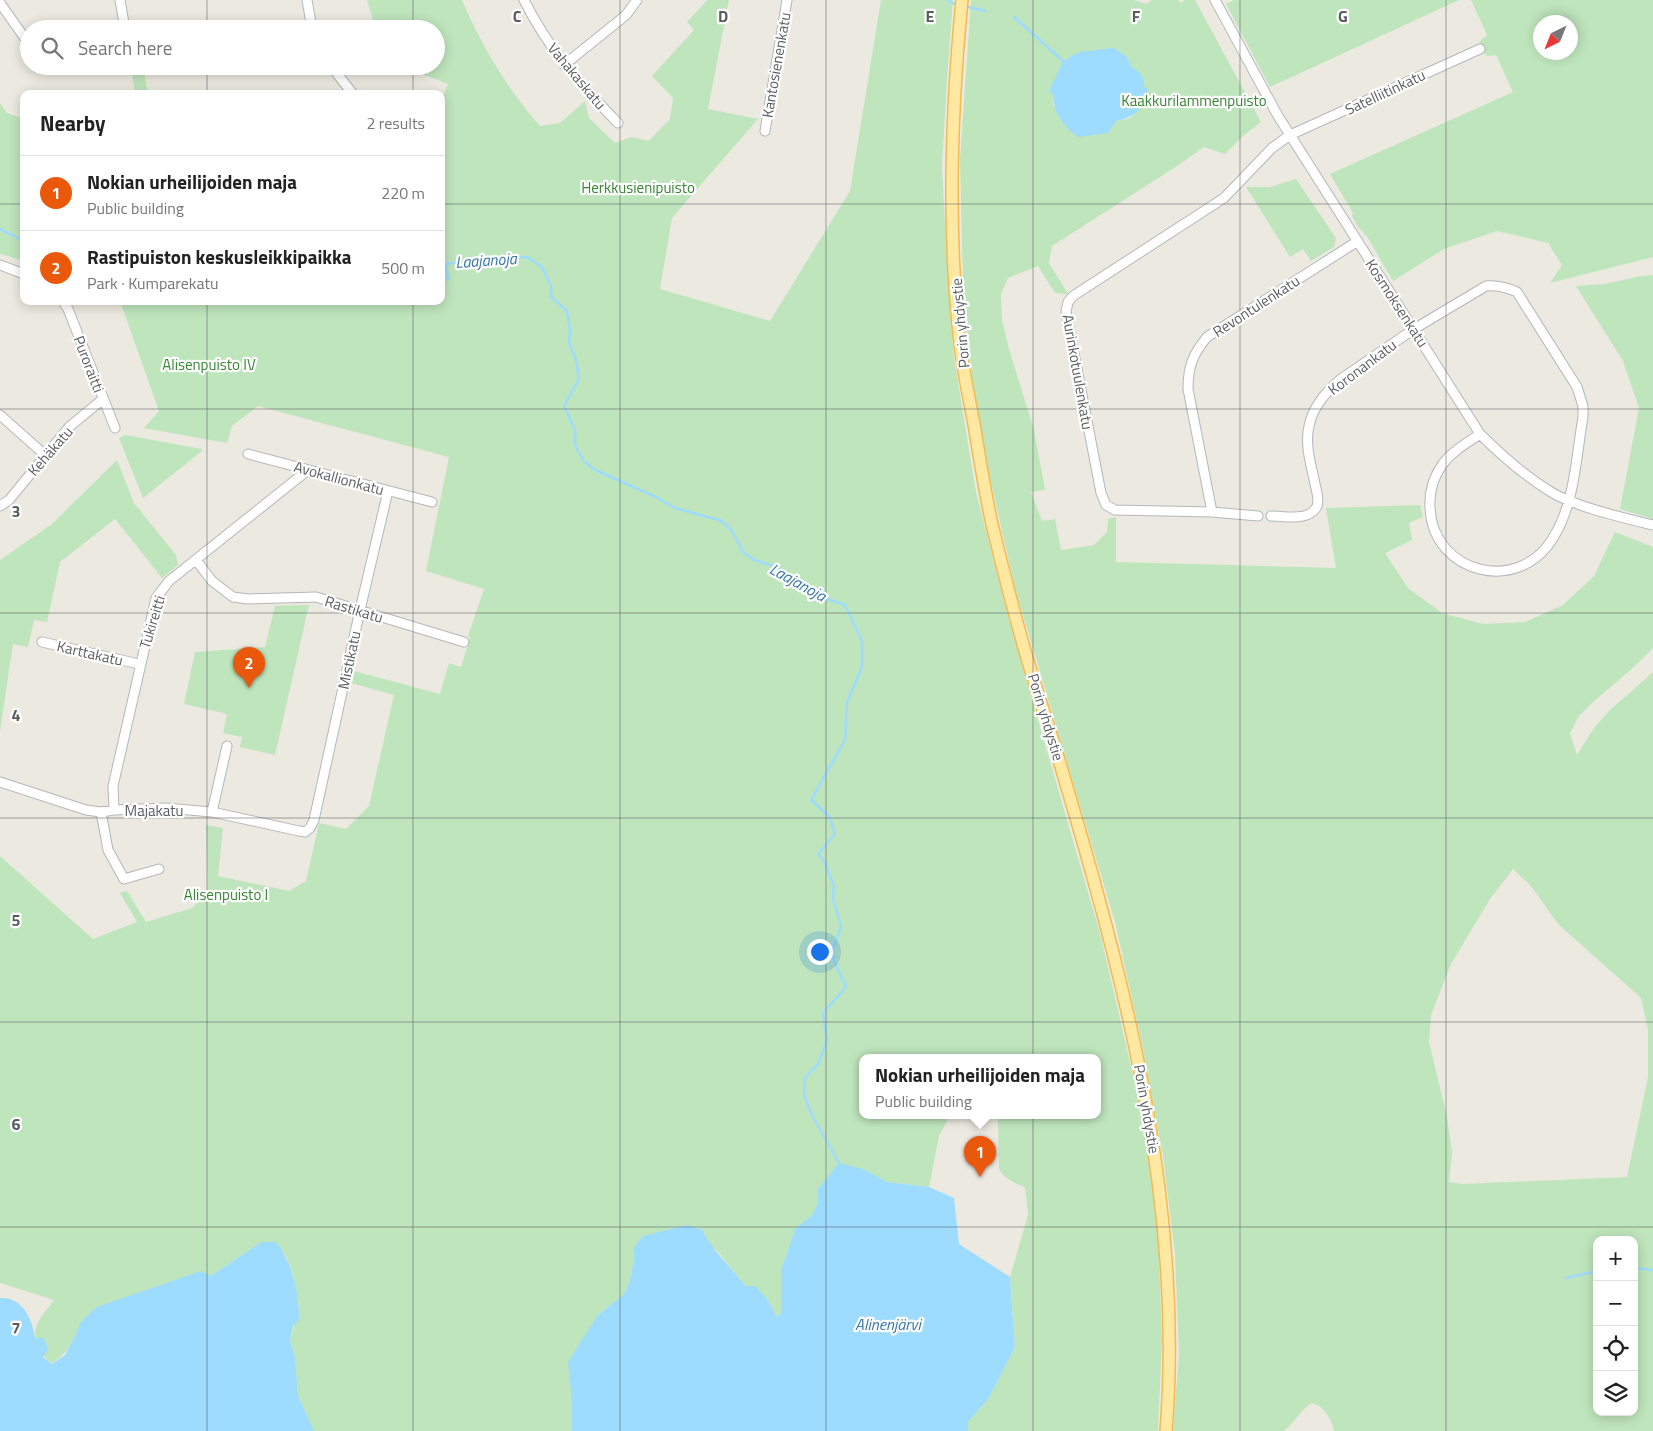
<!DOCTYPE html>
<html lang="en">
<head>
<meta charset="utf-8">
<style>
  :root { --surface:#fff; --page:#f2f2f2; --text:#222; --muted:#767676; --line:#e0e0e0; --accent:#ea580c }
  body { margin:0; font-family:"Titillium Web",sans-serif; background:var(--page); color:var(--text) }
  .controls { position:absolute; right:15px; bottom:15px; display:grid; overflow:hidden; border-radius:10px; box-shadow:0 2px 12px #0003 }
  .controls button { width:45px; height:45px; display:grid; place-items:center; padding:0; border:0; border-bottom:1px solid var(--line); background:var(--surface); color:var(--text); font:25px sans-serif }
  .compass { position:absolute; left:1533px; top:15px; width:45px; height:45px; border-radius:50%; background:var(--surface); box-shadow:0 2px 12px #0003; rotate:223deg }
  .you { position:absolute; left:819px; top:951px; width:18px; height:18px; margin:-12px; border:4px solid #fff; border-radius:50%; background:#1a73e8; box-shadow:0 0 0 8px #1a73e833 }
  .badge { display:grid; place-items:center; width:32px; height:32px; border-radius:50%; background:var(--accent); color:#fff; font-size:16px; font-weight:700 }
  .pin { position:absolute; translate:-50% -41px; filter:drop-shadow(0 1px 2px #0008) }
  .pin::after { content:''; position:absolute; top:26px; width:18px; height:15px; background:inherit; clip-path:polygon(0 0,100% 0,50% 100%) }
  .popup { position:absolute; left:859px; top:1054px; width:242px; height:65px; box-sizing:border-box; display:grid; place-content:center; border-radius:10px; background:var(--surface); filter:drop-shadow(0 1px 4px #0005); font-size:16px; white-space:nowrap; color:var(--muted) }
  .popup b { font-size:19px; color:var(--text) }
  .popup::after { content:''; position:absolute; left:50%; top:100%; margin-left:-10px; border:10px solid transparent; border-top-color:var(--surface) }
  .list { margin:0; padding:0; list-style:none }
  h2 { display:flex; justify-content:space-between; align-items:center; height:65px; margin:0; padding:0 20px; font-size:21px }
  h2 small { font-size:16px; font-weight:400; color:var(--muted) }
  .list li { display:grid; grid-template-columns:32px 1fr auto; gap:15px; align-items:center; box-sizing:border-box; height:75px; padding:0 20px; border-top:1px solid var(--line) }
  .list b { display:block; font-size:19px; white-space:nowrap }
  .list p { margin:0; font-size:16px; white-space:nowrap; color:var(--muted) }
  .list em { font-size:16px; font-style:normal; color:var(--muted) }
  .icon { flex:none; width:28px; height:28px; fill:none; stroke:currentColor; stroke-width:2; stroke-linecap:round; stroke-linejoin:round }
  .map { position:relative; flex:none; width:1653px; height:1431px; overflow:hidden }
  .search { position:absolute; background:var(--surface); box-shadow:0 2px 12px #0003; left:20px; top:20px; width:425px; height:55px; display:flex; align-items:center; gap:12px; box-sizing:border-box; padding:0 18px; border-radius:28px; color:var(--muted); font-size:19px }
  .panel { position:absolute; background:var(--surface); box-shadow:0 2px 12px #0003; left:20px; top:90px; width:425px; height:215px; border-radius:10px }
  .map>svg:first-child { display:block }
  .green { fill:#bfe5bc; fill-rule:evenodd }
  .water { fill:#9ddcff }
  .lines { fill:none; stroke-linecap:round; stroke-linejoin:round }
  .stream { stroke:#9ddcff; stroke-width:2.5 }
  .minor-casing { stroke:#b3b7bb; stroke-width:11 }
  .major-casing { stroke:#f3ba53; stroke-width:14 }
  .minor { stroke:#fff; stroke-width:9 }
  .major { stroke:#ffe9a2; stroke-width:11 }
  .grid { fill:none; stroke:#595d62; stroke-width:1; stroke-opacity:0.55 }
  .labels { text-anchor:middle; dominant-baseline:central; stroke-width:4.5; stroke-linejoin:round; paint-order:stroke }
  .street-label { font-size:15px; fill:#595d62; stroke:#fff }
  .park-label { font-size:15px; fill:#368634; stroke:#fff }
  .water-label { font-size:16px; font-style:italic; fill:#3877a8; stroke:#fff }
  .grid-label { font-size:16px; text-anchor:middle; font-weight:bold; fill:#595d62; stroke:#fff; stroke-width:4.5; stroke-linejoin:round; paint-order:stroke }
</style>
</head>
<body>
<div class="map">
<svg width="1653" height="1431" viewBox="0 0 1653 1431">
  <rect width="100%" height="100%" fill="#ece9e0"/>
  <path class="green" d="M367,0H462C481,45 508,90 540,126L560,123L585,101L589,118L615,143L631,137L649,141L670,119L673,98L652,76L694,30L687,22L707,0H729L708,109L758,119L672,218L660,289L770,321L850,191L881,0H953L947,80L942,166L948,283L954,358L976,492L1008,617L1101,937L1137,1092L1155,1192L1159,1258L1162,1340L1158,1431H968V1422L989,1398L1015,1347L1010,1277L1028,1215L1025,1187C1014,1183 1005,1179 999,1169L998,1116H1098V1058H862V1116H950L939,1136L929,1187L887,1182L863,1169L819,1203L812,1215L795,1229L781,1270V1313L777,1317L767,1299L746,1286L718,1252L709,1244L702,1230L687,1225L672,1230L633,1249L634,1260L629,1284L623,1295L597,1316L572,1401V1431H314L298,1395L295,1357L290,1341L299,1306L293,1274L285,1254L261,1242L211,1276L80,1323C75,1341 67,1353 52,1364C45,1358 42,1354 38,1345C29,1326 43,1316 54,1300L0,1283V856L93,939L137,922L120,893L127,891L146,922L192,908L208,893L206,825L223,828L218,876L289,891L306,881L319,823L346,829L369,806L394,695L351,683L354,671L440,694L449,663L461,667L470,638L468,636L484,589L426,571L449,457L258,406L232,426L227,443L144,428L159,411L120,301H441V102L448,84L422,74L409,66H436V29H376Z
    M971,0H1134L1146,4L1152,0H1178L1180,3L1185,0H1195L1261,122L1243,136L1225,154L1204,147L1174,168L1052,246L1049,263L1068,294L1055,293L1038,266L1008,278L1001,294L1002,320L1009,349L1034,430L1045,490L1031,492L1042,521L1055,519L1061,550L1094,545L1107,532L1108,519L1116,517V562L1336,568L1326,508L1420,505L1423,517L1409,523L1412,540L1385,553L1408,588L1442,613L1483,624L1525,622L1563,605L1594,576L1615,532L1653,547V648L1635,666L1593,702L1579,716L1570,733L1577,755L1594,728L1609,711L1653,672V1431H1334C1332,1420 1324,1406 1312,1403C1301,1409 1294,1423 1284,1431H1173L1179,1354L1175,1254L1163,1156L1142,1044L1115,922L1016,592L987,465L972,380L963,288L960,160ZM1114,48L1127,57L1131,66L1140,73L1143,86L1131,118L1116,121L1058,112L1053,105L1054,96ZM1513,869L1531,886L1558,924L1641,998L1648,1029V1077L1627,1177L1463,1184L1449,1182L1452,1152L1447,1117L1429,1042L1431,1015L1451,964L1490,899ZM1597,1240H1634V1412H1597Z
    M1234,0H1459L1270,87L1226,4Z
    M1471,0H1653V257L1550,283L1562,265L1548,243L1497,231L1444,249L1393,281L1368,238L1358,227L1352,216L1353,213L1330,174L1513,92L1496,55L1488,56L1484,53L1479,42L1487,35ZM1540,22H1570V52H1540Z
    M131,66H143L148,94H135Z
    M0,103L7,113L24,119V261L0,254Z
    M1296,179L1336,238L1334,247L1311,261L1303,249L1290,257L1246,187H1270Z
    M1653,275V519L1620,509L1639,408L1623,361L1576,286L1605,284L1641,276Z
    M125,435L202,449V451L143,498L119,438Z
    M117,460L134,503L176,555L178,565L162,578L115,519L60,562L47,622L34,620L28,647L13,644L0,731V560L52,524Z
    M309,605L275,755L240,747L242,737L223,733L227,714L184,704L195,652L265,647L275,606Z"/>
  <path class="water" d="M1114,48L1127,57L1131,66L1140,73L1144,80L1143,86L1148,89C1141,110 1138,116 1116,121L1108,133L1078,137C1065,127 1052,113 1054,96L1049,91L1063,61L1079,52Z
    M839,1163L863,1169L887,1182L929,1187L954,1198L959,1244L1010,1277L1015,1347L989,1398L968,1422V1431H572V1401L568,1362L597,1316L623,1295L629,1284L634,1260L633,1249L643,1236L687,1225L702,1230C712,1250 731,1267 746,1286H755L767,1299L777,1317L781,1313V1270L795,1229L812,1215L818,1203V1189Z
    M261,1242H276C293,1263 299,1293 299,1320L293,1326L290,1341L295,1357L298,1395L314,1431H0V1298C22,1296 33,1320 35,1338H44L48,1350L43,1357L52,1364L65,1355L77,1332L80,1323L97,1307L201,1271L211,1276Z"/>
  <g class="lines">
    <path class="stream" d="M948,0L954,4
      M969,7L985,11
      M1014,17L1063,61
      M0,229L24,241
      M441,281L448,279L446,264L459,262L470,264L496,258L527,257L542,267L551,286V297L567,311L570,329L569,343L576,360L579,379L564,406L575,430V445L584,461L595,470L656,497L675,508L722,521L732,531L743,552L754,560L777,567L798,585L815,595L845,605L862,641V667L847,702L845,740L811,800L829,816L835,834L818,854L824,861L834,886L833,899L841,926L831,954L846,987L823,1013L827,1041L818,1064L805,1078L804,1095L812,1115L839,1163
      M1634,1268L1653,1270
      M1566,1278L1597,1271"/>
    <g class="minor-casing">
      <path id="minor" d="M120,0L125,29
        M307,0L312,29
        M524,0C549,50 579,83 618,123
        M1215,0L1278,116L1480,434C1501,455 1525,476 1551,492C1576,507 1624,518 1653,525
        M0,3L29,44
        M564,65L626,15L637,0
        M331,66L353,94
        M765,131L787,0
        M0,265L24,274
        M63,301L68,309L115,428
        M0,415L45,455
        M248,454L432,502
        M0,506L9,500L69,427L103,399
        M1212,512L1188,389C1188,366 1193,354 1207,337L1358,241
        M1258,516L1212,512L1115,510L1106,505L1101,493L1066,312L1068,302L1073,296L1224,198L1272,148L1290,135L1480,49
        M1271,516C1283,516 1303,520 1312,512C1313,512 1317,507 1317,506C1320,498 1315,487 1314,479C1310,462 1305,443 1309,426C1313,406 1326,392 1341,379L1414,329L1486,286C1498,285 1506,287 1517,292L1577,387L1583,406V417C1576,457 1575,503 1553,538C1519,595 1433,574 1430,508C1429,492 1433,478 1442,465C1451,452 1467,443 1480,434
        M196,560L212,581L233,597L248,599L316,597L464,642
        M42,642L139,664
        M0,782L86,810L101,812L114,810L166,808L212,812L299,831L305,832L310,828L314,820L360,610L388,491
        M114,810L113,786L156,598L169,581L308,470
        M101,812L108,850L124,879L159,869
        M212,812L227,746"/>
    </g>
    <g class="major-casing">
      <path id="major" d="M962,0C951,113 947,230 960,343C963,372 970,401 975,430C980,461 985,493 992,524C1002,566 1013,609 1025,651C1037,693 1052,735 1064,777C1127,989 1184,1208 1166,1431"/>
    </g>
    <use href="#minor" class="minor"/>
    <use href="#major" class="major"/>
  </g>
  <path class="grid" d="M207,0V29M413,0V29M620,0V1431M826,0V1431M1033,0V1431M1240,0V1431M1446,0V1431M207,66V94M413,66V94M0,204H24M441,204H1653M207,301V1431M413,301V1431M0,409H1653M0,613H1653M0,818H1653M0,1022H1653M0,1227H1653"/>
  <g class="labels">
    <g class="street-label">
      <text transform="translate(776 65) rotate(-80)">Kantosienenkatu</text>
      <text transform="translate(577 76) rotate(50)">Vahakaskatu</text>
      <text transform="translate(1385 92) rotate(-25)">Satelliitinkatu</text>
      <text transform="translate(1397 303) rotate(57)">Kosmoksenkatu</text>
      <text transform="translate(1256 306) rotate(-33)">Revontulenkatu</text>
      <text transform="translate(960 323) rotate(-95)">Porin yhdystie</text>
      <text transform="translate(89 364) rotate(69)">Puroraitti</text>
      <text transform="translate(1362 367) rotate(-37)">Koronankatu</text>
      <text transform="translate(1078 372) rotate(80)">Aurinkotuulenkatu</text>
      <text transform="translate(50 451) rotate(-49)">Kehäkatu</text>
      <text transform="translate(339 478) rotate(15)">Avokallionkatu</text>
      <text transform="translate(354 609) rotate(17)">Rastikatu</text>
      <text transform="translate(152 622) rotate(-73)">Tukireitti</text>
      <text transform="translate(90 653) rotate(13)">Karttakatu</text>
      <text transform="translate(349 660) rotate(-78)">Mistikatu</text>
      <text transform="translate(1046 717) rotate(73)">Porin yhdystie</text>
      <text x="154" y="810">Majakatu</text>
      <text transform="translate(1147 1109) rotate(80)">Porin yhdystie</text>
    </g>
    <g class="park-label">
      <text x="1194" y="100">Kaakkurilammenpuisto</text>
      <text x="638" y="187">Herkkusienipuisto</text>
      <text x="209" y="364">Alisenpuisto IV</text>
      <text x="226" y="894">Alisenpuisto I</text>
    </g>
    <g class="water-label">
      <text transform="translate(486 260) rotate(-4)">Laajanoja</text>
      <text transform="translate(798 582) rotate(29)">Laajanoja</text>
      <text x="888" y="1324">Alinenjärvi</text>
    </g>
  </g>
  <g class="grid-label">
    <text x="517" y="22">C</text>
    <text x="723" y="22">D</text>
    <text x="930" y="22">E</text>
    <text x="1136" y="22">F</text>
    <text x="1343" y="22">G</text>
    <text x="16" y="517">3</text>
    <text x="16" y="721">4</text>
    <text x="16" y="926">5</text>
    <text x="16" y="1130">6</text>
    <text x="16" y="1334">7</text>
  </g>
</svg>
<div class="controls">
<button>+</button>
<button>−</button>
<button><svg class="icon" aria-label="locate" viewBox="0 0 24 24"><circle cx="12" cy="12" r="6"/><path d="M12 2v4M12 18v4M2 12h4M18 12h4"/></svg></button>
<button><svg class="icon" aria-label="layers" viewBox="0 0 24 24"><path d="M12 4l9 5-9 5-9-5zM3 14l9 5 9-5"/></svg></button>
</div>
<svg class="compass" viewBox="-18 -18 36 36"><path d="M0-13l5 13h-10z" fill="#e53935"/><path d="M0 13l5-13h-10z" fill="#767676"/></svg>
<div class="you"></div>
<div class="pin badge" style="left:980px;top:1177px">1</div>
<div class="popup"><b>Nokian urheilijoiden maja</b>Public building</div>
<div class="pin badge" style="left:249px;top:688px">2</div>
<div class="search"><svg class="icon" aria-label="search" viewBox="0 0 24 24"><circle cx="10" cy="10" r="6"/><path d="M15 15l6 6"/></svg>Search here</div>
<section class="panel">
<h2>Nearby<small>2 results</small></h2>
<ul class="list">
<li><span class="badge">1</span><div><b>Nokian urheilijoiden maja</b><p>Public building</p></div><em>220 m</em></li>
<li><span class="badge">2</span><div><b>Rastipuiston keskusleikkipaikka</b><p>Park · Kumparekatu</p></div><em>500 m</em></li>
</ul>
</section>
</div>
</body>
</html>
